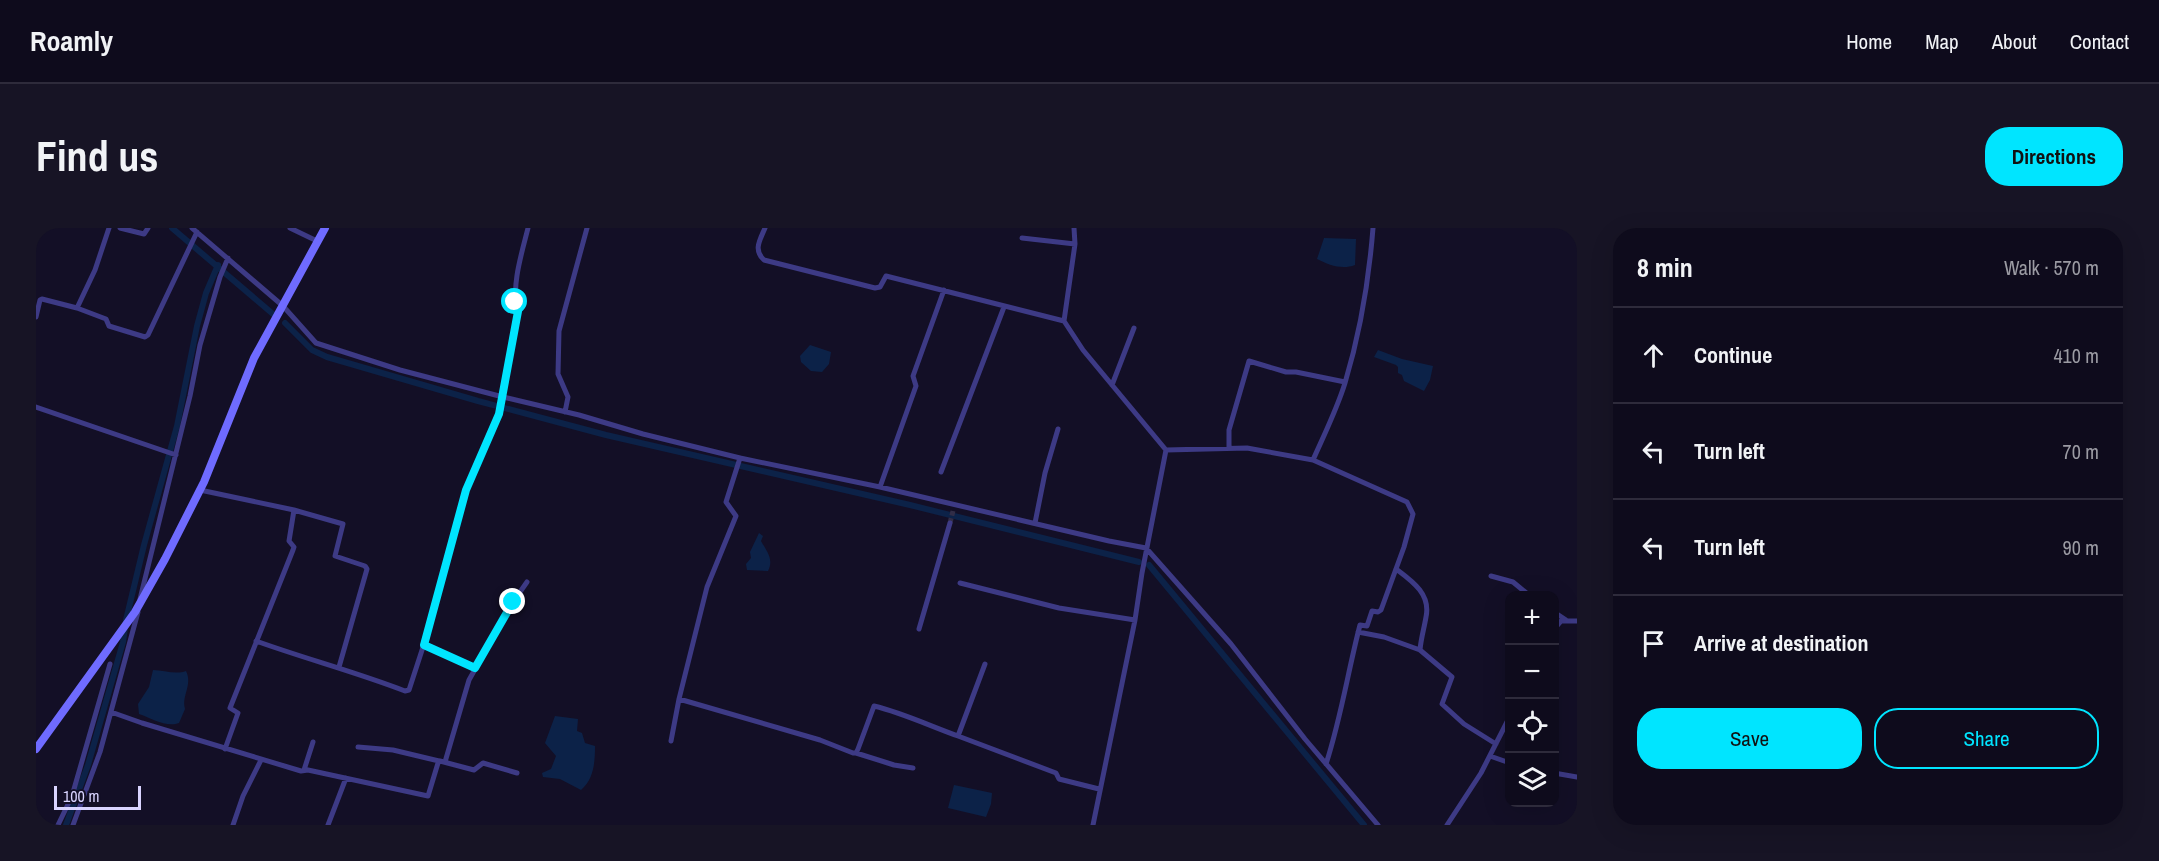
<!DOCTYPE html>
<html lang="en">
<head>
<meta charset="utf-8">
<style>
  :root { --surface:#0e0b1c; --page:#171425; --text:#f1f3f6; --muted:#9b9ba3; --line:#2e2b3b; --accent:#00e5ff }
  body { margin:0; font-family:"Archivo Narrow",sans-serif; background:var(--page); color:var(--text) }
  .controls { position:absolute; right:18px; bottom:18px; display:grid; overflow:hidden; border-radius:12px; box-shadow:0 6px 24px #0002 }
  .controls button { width:54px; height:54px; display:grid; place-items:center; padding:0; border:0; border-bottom:2px solid var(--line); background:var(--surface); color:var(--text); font:30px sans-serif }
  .scale { position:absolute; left:18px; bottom:15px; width:87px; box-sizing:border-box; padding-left:6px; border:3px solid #d9d4ff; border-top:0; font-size:16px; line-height:21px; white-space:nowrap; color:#d9d4ff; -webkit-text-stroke:4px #130f26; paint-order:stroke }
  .stop { position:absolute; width:18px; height:18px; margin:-14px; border:4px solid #00e5ff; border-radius:50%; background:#fff }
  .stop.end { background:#00e5ff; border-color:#fff; box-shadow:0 2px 6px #0008 }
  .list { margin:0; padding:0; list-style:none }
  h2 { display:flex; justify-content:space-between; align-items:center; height:78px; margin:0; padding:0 24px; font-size:26px }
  h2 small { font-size:20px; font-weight:400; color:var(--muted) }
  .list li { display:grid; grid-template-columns:39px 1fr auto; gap:18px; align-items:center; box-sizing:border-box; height:96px; padding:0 24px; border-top:2px solid var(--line) }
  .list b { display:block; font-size:22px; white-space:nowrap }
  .list em { font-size:20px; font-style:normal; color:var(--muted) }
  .actions { display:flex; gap:12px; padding:18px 24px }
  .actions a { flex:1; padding:14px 0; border:2px solid var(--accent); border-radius:24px; text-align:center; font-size:21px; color:var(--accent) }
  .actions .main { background:var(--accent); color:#111 }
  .icon { flex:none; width:33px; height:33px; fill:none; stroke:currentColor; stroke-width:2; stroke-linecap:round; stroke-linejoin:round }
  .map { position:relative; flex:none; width:1541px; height:597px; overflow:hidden; border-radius:24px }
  header { display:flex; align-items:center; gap:36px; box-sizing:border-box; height:84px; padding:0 30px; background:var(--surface); border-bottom:2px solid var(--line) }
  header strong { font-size:28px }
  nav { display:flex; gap:33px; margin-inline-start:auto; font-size:21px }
  .intro { display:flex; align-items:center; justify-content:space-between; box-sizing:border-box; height:144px; padding:0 36px }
  h1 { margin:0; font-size:42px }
  .button { padding:15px 27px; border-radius:24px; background:var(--accent); color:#111; font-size:21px; font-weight:700 }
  main { display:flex; gap:36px; padding:0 36px }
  aside { flex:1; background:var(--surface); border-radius:24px; box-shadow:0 6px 24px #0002 }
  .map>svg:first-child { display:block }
  .water { fill:#0c2248 }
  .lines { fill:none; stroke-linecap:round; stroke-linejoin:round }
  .canal { stroke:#0c2248; stroke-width:6 }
  .street-tunnel { stroke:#312d47; stroke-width:5; stroke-dasharray:5 2.5; stroke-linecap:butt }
  .street { stroke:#3d3a85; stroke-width:5 }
  .secondary { stroke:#6f6bff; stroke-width:8 }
  .route { stroke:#00e5ff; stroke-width:8 }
</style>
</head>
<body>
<header>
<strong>Roamly</strong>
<nav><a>Home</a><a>Map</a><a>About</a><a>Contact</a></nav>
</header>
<div class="intro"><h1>Find us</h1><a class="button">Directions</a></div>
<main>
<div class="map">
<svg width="1541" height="597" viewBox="0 0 1541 597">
  <rect width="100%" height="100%" fill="#130f26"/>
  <path class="water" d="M1288,10L1320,11L1319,37C1306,42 1293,37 1281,31Z
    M774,117L795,124L793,136L786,144L775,143L765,134L764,128Z
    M1342,122L1366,131L1397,138L1394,152L1388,163L1368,153L1366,147L1362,145V139L1360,137L1338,129Z
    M723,305L727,308L725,313C731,324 738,331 732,343L711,342L710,336L715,330L714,324Z
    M117,442C127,442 140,447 150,443C157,457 145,468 149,481L143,495C131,500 115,490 103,486L102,476L113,459Z
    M519,488L542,491L541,503L546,505L549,515L559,518C559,534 558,551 545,562L524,551L507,549L506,545L515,541L520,528L509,515Z
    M918,557L956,565L955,576L950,589L912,580Z"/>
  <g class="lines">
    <path class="canal" d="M136,0L237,86
      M249,95L276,122L291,129L442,173L570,207L874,277L1103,334
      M1113,337L1328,597
      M30,597L52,537L87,414L90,392L108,317L141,198L161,98L170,65L182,37"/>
    <path class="street-tunnel" d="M914,295L917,283"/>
    <path class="street" d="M84,0L108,6L112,0
      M156,0L247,78L280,115L364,142L467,169L543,187L607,206L704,230L844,259L1073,313L1110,320L1195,416L1269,511L1342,597
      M254,0L281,13
      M729,0C724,12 717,22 728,32L839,60L844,59L850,48L1028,93
      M1038,0L1039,16L1028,93L1047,122L1130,222
      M986,10L1039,16
      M41,80L70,91L73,98L109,109L112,107L161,4
      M0,89L4,72L6,71L41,80L59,42L73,0
      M1076,157L1098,100
      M0,179L140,227
      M529,184L532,169L522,146L523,103L551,0
      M1193,219V202L1213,133L1250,144H1260L1309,154
      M1277,232L1371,274L1377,286L1368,319L1345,382L1342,384L1336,383L1331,398L1324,397C1312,443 1305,490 1290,536
      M905,244L968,79
      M844,259L880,158L877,148L908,62
      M164,262L258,282L307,296L299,328L329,338L331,341L303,439
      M999,295L1009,245L1022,201
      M1360,341C1376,353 1395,366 1390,389C1388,401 1385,410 1384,422
      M1455,348L1477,354L1494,368
      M924,355L1023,380L1099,392
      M104,371L154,168L164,117L184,49L192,30
      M1518,384L1530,392
      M883,401L914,295
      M1518,401L1525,393H1541
      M1322,404L1348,409L1384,422L1416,449L1406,476L1428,496L1460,516
      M220,413C270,431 320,444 369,463L373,462L388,416L430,262L463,186L483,78C473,64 488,17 492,0
      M388,416L439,440
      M949,436L922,508L1020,545L1023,551L1063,561
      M643,471L784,512L817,525H820L822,521L838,478C867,485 894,498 922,508
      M75,484L106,495L265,543L272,542L392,568L402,535L404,533L438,542L447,535L481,545
      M635,513L643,471L671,359L700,288L690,274L704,230
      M322,519L357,522L403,533
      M189,521L202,485L194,480L257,322L258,319L253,313L258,282
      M820,525L858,537L877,540
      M1454,528L1474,535
      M409,534L433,452L477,374L491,354
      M268,542L277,514
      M1518,545L1541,549
      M22,597L36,568L74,436
      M37,597L64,524L102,384
      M197,597L207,568L225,532
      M292,597L310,550
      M1057,597L1099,392L1106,345L1130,222L1211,220L1277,232C1288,207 1301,181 1309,155C1324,105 1333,51 1337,0
      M1411,597L1445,545L1474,488"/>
    <path class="secondary" d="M0,521L99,384L129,331L168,254L218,130L289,0"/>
  </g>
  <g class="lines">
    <path class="route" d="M477,374L439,440L388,417L430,262L463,186L483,78L479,74"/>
  </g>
</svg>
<div class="controls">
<button>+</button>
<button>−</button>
<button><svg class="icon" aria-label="locate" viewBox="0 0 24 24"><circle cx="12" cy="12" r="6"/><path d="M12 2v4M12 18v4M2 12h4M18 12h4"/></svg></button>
<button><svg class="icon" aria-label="layers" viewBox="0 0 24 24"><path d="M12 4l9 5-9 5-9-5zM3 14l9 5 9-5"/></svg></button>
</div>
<div class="scale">100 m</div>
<div class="stop" style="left:479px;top:74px"></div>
<div class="stop end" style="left:477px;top:374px"></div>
</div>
<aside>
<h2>8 min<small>Walk · 570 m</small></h2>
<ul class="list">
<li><svg class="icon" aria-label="ahead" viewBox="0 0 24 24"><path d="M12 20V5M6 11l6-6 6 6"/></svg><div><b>Continue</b></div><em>410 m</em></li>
<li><svg class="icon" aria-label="left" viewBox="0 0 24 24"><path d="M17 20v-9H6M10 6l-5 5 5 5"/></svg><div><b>Turn left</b></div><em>70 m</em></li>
<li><svg class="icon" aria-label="left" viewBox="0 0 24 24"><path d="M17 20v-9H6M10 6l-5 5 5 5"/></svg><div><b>Turn left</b></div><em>90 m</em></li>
<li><svg class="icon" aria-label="arrive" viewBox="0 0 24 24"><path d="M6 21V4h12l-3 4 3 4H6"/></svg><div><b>Arrive at destination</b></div></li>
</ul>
<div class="actions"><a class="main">Save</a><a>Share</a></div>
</aside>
</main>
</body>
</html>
